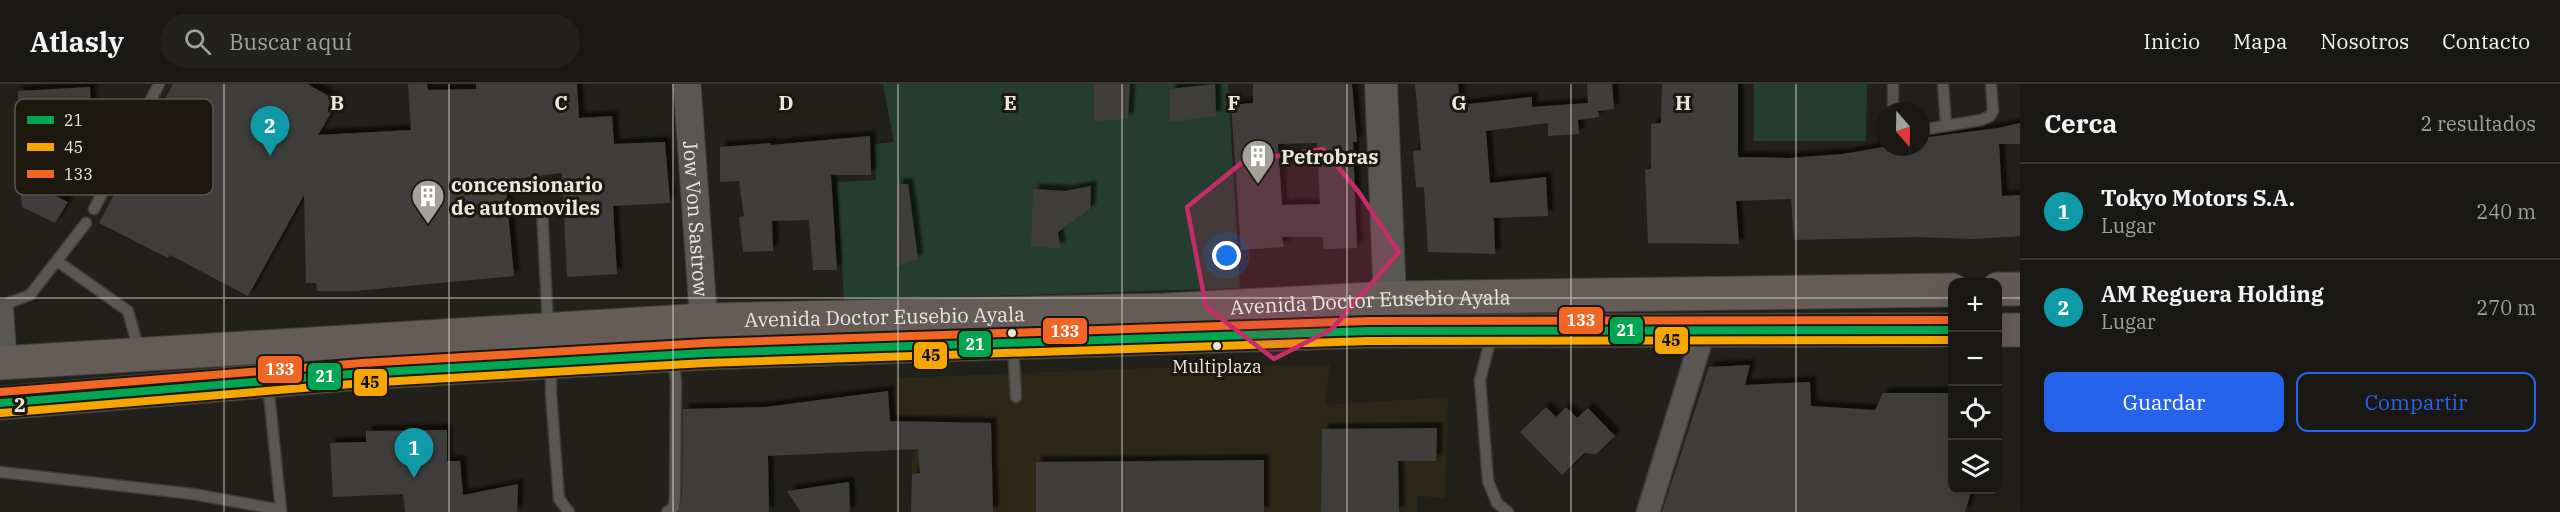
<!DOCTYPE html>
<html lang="es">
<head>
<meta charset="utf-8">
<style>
  :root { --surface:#1a1814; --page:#23211d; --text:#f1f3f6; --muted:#9fa0a0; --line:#383734; --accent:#2563eb }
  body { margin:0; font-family:"IBM Plex Serif",serif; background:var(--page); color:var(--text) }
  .controls { position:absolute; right:18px; bottom:18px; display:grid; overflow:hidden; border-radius:12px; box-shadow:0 6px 24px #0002 }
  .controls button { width:54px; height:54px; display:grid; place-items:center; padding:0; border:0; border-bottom:2px solid var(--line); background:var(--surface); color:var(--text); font:30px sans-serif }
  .compass { position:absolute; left:1876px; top:18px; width:54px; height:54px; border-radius:50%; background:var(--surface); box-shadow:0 6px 24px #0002; rotate:160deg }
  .you { position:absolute; left:1227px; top:172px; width:21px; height:21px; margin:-15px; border:4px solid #fff; border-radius:50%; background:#1a73e8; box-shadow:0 0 0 9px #1a73e833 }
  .badge { display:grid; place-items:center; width:39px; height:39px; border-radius:50%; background:var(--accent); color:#fff; font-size:20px; font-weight:700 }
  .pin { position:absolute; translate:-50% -50px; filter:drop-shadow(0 2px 3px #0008) }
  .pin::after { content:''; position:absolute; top:32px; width:21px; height:18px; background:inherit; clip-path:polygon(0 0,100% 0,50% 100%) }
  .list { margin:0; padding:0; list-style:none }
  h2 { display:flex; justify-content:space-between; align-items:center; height:78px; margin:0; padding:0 24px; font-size:26px }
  h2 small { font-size:20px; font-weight:400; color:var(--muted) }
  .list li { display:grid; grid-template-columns:39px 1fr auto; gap:18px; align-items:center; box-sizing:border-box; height:96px; padding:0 24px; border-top:2px solid var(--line) }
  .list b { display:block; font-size:22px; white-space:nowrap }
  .list p { margin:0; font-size:20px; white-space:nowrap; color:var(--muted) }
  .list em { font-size:20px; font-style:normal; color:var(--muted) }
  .actions { display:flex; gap:12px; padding:18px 24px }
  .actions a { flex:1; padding:14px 0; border:2px solid var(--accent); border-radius:12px; text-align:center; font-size:21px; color:var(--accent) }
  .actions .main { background:var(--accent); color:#fff }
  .icon { flex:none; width:33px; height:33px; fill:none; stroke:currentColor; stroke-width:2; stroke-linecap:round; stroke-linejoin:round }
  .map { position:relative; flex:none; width:2020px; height:428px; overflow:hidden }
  header { display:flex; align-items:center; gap:36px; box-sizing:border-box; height:84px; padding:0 30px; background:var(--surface); border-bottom:2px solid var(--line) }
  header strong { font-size:28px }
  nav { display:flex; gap:33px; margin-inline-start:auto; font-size:21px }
  .search { width:420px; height:54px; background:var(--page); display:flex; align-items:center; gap:15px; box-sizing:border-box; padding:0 21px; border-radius:33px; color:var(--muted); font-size:22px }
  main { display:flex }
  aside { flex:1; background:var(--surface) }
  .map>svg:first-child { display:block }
  .built { fill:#2d2717 }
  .green { fill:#253d30 }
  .building { fill:#403d3c; fill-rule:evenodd; filter:url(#shadow) }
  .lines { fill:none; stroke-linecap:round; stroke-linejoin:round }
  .service-casing { stroke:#403d39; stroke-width:13 }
  .minor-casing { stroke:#403d39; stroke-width:25 }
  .tertiary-casing { stroke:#403d39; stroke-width:29 }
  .secondary-casing { stroke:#403d39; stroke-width:34 }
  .trunk-casing { stroke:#403d39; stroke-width:35 }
  .service { stroke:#595753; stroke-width:10 }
  .minor { stroke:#595753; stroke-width:22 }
  .tertiary { stroke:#595753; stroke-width:27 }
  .secondary { stroke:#595753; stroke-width:32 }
  .trunk { stroke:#655c58; stroke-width:33 }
  .bus-1-casing { stroke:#1c180d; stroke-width:12 }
  .bus-2-casing { stroke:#1c180d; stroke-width:12 }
  .bus-3-casing { stroke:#1c180d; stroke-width:12 }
  .bus-1 { stroke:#00a651; stroke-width:8 }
  .bus-2 { stroke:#f7a600; stroke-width:8 }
  .bus-3 { stroke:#f26522; stroke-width:8 }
  .marked { fill:#c62d68; fill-opacity:0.2; stroke:#c62d68; stroke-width:4.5; stroke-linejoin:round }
  .grid { fill:none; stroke:#eae7df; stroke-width:1.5; stroke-opacity:0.55 }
  .bus-dot { fill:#eae7df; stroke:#1c180d; stroke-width:2 }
  .labels { text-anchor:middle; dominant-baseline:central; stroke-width:6; stroke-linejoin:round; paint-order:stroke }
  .bus-label { font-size:18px; fill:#eae7df; stroke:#1c180d }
  .poi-label { font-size:20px; font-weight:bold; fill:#eae7df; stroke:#1c180d; text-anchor:start }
  .street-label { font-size:20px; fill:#eae7df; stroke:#1c180d }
  .key { fill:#1c180d; stroke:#5a564c; stroke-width:1.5 }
  .key-label { font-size:16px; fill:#eae7df }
  .grid-label { font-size:20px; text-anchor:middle; font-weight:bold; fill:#eae7df; stroke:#1c180d; stroke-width:6; stroke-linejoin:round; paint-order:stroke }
  .line-badge { stroke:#1c180d; stroke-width:2 }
  .badge-label { font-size:16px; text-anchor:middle; font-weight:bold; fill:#fff }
  .pale-badge-label { font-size:16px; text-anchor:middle; font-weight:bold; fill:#111 }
</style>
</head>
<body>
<header>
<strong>Atlasly</strong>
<div class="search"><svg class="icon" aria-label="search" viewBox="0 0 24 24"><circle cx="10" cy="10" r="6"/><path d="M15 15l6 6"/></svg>Buscar aquí</div>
<nav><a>Inicio</a><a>Mapa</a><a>Nosotros</a><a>Contacto</a></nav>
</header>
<main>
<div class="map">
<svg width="2020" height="428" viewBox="0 0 2020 428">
  <defs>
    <filter id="shadow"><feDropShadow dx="5.5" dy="-5.5" stdDeviation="1.5" flood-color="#0009"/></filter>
  </defs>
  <rect width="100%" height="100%" fill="#22201a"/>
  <path class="built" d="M1330,281L1325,321L1448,313L1445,414L1417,412V428H911L913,338L895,354L898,294L1204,282Z"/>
  <path class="green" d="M883,0H1228L1240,204L844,217L837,98L876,96L874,60L894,58Z
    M1754,0H1867L1866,57H1754Z"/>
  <path class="building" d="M173,0H307L338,17L318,51L411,46L408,0H427L428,6L476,5V0H577L579,34L612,32L614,60L665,58L670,119L613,122L617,190L567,193L562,89L505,96L514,192L355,207H317L316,199H306L304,111L248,212L170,171L168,174L99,139Z
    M1094,0H1130L1128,35L1094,37Z
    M1215,0L1216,32L1169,38L1170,5Z
    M1253,0H1352L1357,58H1353L1357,164L1323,165V153H1282L1284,163L1241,166L1231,21L1253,19ZM1317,59L1320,120L1282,121L1278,60Z
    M1415,0H1458L1460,21L1532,13V23L1588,19L1587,0H1612L1614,25L1598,27L1599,33L1578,36L1579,50L1548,52V39L1486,47L1490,99L1546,93L1548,132L1494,134L1495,170L1428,168L1424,103H1416L1413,67L1421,66Z
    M1662,0H1738V73L1788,74L1843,70L1883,63H1921V54L1998,44L2020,39V60H1999L2002,112L2020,111V152L1975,155L1917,153L1794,156L1791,115L1736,117L1739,160L1648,159L1645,86L1651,85V40L1661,39Z
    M90,3L94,79L22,83L18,7Z
    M870,52L871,91H831L837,186H813L809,136L772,137L773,167L743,168L739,133L744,132L739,97L720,98V63L771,59V61Z
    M19,94L68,118L55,139L22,123Z
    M897,100H908L918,175L896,182Z
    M1091,102L1090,125L1058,148L1060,164L1031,163L1033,105L1065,107Z
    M1750,281L1745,301L1810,298L1811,322L1875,326L1883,309H1953V405H1972L1965,428H1662L1709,283Z
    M888,307L890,337L991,339L993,428H911L912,390L920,389L918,365L768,372L769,428H679L682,411L683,325L766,323Z
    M1546,323L1556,333L1566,323L1577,334L1588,324L1615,352L1596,370L1584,369L1562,391L1520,348Z
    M1437,344L1436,377H1398L1399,428H1321L1322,345Z
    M447,346V377H460L463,411L518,400L517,428H405L403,410L333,413L330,359L366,358V347Z
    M1264,376V428H1036V378Z
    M849,398L850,428H801L787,407Z"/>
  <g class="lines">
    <g class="service-casing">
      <path id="service" d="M1943,0L1946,41
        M1893,27V0
        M1921,46L1981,36L1990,32L1993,27L1991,0
        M542,124L548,242
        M94,125L159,0
        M57,177L128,227L139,267
        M0,222L30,211L86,139
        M1492,250L1480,296L1488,397L1497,419L1508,428
        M1013,262L1016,313
        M551,281V310L559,415L569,428
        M0,388L193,410L281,426L268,300
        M667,428L674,423L675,411L676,297L673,273"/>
    </g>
    <g class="minor-casing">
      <path id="minor" d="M1648,428L1704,247"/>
    </g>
    <g class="tertiary-casing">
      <g id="tertiary">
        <path id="s1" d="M687,0L705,256"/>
        <path d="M0,229L3,279"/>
      </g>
    </g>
    <g class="secondary-casing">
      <path id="secondary" d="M1381,0L1390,214"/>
    </g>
    <g class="trunk-casing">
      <g id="trunk">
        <path d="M1998,205H2020"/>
        <path d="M1998,246H2020"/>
        <path id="s2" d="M0,279L704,236L1165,226L1390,214L1952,206"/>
        <path d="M0,319L363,289L705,269L1368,247L1952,246"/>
      </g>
    </g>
    <use href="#service" class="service"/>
    <use href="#minor" class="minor"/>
    <use href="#tertiary" class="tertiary"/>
    <use href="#secondary" class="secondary"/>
    <use href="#trunk" class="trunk"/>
    <g class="bus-1-casing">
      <path id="bus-1" d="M0,319L363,289L705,269L1368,247L1952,246"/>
    </g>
    <g class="bus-2-casing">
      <path id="bus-2" d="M1,329L364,299L705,279L1368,257L1952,256"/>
    </g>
    <g class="bus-3-casing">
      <path id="bus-3" d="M0,308L362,279L705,259L1368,237L1952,236"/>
    </g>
    <use href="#bus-1" class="bus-1"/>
    <use href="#bus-2" class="bus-2"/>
    <use href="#bus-3" class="bus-3"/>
  </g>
  <path class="marked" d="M1323,65L1358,107L1399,168L1332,245L1274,275L1206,223L1187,123L1244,77Z"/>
  <path class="grid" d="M224,0V428M449,0V428M673,0V428M898,0V428M1122,0V428M1347,0V428M1571,0V428M1796,0V428M0,214H1952M1998,214H2020"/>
  <defs>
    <g id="building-pin" transform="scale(1.725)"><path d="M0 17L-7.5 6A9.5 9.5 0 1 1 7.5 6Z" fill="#a4a19a" stroke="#1c180d"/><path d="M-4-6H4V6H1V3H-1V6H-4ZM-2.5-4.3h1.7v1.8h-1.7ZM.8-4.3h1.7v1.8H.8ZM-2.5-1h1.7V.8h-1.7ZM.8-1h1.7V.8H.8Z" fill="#fff"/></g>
  </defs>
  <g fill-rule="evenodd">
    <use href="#building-pin" x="1258" y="72"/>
    <use href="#building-pin" x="428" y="112"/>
  </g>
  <g class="bus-dot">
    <circle cx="1012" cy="249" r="5"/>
    <circle cx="1217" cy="262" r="5"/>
  </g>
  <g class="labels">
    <g class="bus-label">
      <text x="1217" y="282">Multiplaza</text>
    </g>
    <g class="poi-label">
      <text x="1281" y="72">Petrobras</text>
      <text x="451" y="100">concensionario<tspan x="451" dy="23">de automoviles</tspan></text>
    </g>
    <g class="street-label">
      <text stroke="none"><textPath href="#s1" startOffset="135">Jow Von Sastrow</textPath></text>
      <text stroke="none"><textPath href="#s2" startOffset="1372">Avenida Doctor Eusebio Ayala</textPath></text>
      <text stroke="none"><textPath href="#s2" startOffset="886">Avenida Doctor Eusebio Ayala</textPath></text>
    </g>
  </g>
  <rect x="15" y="15" width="198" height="96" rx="9" class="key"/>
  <rect x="27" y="32" width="27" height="8" fill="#00a651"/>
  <rect x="27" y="59" width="27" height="8" fill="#f7a600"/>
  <rect x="27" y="86" width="27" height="8" fill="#f26522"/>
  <g class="key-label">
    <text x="64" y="42">21</text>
    <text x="64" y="69">45</text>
    <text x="64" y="96">133</text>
  </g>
  <g class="grid-label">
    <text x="337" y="26">B</text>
    <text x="561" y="26">C</text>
    <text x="786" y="26">D</text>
    <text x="1010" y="26">E</text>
    <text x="1234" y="26">F</text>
    <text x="1459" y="26">G</text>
    <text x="1683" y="26">H</text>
    <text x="20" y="328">2</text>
  </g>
  <g class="line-badge">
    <rect x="1558" y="222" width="46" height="29" rx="6" fill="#f26522"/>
    <rect x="1609" y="232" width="35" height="29" rx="6" fill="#00a651"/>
    <rect x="1042" y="233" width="46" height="28" rx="6" fill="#f26522"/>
    <rect x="1654" y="242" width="35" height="29" rx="6" fill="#f7a600"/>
    <rect x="958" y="246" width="34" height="28" rx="6" fill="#00a651"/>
    <rect x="913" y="257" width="35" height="29" rx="6" fill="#f7a600"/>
    <rect x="257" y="271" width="46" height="29" rx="6" fill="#f26522"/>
    <rect x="307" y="278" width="35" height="29" rx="6" fill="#00a651"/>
    <rect x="353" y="284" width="35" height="29" rx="6" fill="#f7a600"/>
  </g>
  <g class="badge-label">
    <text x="1581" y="242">133</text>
    <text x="1626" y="252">21</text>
    <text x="1065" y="253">133</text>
    <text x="975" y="266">21</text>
    <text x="280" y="291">133</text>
    <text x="325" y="298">21</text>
  </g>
  <g class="pale-badge-label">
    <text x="1671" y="262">45</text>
    <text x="931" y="277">45</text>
    <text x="370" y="304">45</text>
  </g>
</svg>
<div class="controls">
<button>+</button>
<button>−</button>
<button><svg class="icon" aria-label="locate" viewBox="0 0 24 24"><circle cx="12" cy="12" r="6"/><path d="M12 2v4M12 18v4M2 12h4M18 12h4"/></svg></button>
<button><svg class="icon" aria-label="layers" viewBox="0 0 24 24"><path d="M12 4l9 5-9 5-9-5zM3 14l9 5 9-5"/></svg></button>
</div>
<svg class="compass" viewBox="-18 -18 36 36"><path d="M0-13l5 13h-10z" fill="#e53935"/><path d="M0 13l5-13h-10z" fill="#9fa0a0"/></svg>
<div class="you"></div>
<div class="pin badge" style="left:414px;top:394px;background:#0f9aa8">1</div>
<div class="pin badge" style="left:270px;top:72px;background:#0f9aa8">2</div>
</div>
<aside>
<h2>Cerca<small>2 resultados</small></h2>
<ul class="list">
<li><span class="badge" style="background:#0f9aa8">1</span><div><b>Tokyo Motors S.A.</b><p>Lugar</p></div><em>240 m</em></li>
<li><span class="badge" style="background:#0f9aa8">2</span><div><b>AM Reguera Holding</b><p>Lugar</p></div><em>270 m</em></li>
</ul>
<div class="actions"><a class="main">Guardar</a><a>Compartir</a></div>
</aside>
</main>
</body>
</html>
